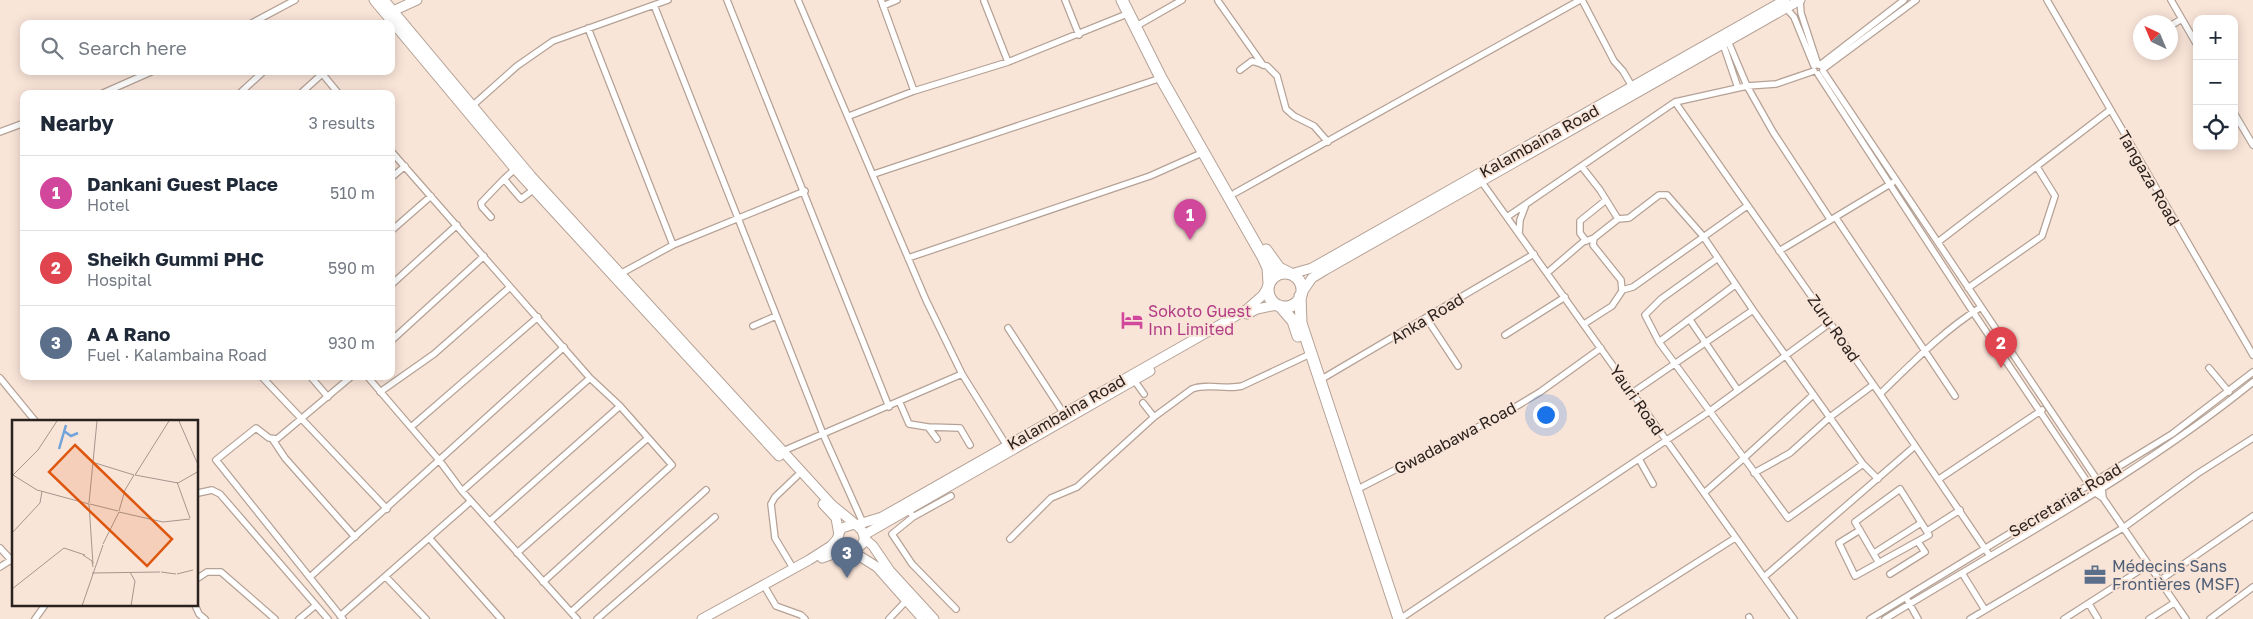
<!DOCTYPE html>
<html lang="en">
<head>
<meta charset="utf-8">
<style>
  :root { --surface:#fff; --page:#f2f2f3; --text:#1f2937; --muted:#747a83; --line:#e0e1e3; --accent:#3b7e6f }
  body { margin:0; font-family:"Golos Text",sans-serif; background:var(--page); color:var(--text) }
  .controls { position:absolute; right:15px; top:15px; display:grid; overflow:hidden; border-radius:10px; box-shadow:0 2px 12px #0003 }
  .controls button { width:45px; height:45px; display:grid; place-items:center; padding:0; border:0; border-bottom:1px solid var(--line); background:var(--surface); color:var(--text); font:25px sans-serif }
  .compass { position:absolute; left:2133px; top:15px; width:45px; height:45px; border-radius:50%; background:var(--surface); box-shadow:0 2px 12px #0003; rotate:316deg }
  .you { position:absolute; left:1545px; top:414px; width:18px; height:18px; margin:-12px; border:4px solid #fff; border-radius:50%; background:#1a73e8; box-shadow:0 0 0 8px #1a73e833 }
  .badge { display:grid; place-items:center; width:32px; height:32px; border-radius:50%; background:var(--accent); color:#fff; font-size:16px; font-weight:700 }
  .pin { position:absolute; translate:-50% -41px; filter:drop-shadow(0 1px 2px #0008) }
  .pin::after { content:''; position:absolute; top:26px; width:18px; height:15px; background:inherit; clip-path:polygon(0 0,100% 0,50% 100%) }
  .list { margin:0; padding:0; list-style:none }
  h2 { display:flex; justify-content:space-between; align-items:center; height:65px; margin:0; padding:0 20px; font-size:21px }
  h2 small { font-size:16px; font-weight:400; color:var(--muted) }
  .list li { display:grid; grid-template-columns:32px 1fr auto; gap:15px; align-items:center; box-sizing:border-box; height:75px; padding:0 20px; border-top:1px solid var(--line) }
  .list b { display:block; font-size:19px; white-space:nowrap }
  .list p { margin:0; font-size:16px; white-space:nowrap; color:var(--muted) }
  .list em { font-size:16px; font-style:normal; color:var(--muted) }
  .icon { flex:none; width:28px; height:28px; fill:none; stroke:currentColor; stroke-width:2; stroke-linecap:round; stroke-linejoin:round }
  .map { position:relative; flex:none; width:2253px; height:619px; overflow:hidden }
  .search { position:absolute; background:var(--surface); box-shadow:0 2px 12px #0003; left:20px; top:20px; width:375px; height:55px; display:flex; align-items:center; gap:12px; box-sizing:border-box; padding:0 18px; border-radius:10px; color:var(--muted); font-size:19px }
  .panel { position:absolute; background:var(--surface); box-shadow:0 2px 12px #0003; left:20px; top:90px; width:375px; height:290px; border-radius:10px }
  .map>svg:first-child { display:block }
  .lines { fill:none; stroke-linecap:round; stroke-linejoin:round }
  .street-casing { stroke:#b5a296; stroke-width:8 }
  .secondary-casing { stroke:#b5a296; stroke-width:11 }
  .primary-casing { stroke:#b5a296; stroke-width:11 }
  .highway-casing { stroke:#b5a296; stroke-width:13 }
  .street { stroke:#fff; stroke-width:5.5 }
  .secondary { stroke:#fff; stroke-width:9 }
  .primary { stroke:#fff; stroke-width:9 }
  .highway { stroke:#fff; stroke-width:11 }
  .labels { text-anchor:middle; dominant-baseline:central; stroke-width:4; stroke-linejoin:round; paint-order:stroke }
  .street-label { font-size:16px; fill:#2a221e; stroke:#f9e4d8 }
  .hotel-label { font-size:16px; fill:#b23c85; stroke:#f9e4d8; text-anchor:start }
  .service-label { font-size:16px; fill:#4e5e75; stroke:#f9e4d8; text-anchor:start }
  .inset-river { fill:none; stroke:#70a4da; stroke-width:2.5 }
  .inset-road { fill:none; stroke:#a6968e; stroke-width:1 }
  .view { fill:#de560d; fill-opacity:0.15; stroke:#de560d; stroke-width:2.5 }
  .inset-edge { fill:none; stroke:#2a221e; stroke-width:2.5 }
</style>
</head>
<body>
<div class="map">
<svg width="2253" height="619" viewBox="0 0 2253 619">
  <rect width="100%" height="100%" fill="#f9e4d8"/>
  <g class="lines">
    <g class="street-casing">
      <path id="street" d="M727,0L889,407
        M798,0L926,300L962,374L1007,446
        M881,0L914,91
        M1065,0L1079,35
        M1582,0L1614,61L1623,71L1633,88
        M1800,0L1801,13L1818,65
        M2047,0L2253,355
        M2171,0L2197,45
        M984,1L1008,62
        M1218,1L1263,65
        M654,5L823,434L863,523
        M883,6L897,0
        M1786,8L1794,17L1814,66
        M250,24L295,0
        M1140,24L1182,0
        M2170,26L2182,19
        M588,28L673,245
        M1728,41L1747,86L1773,132L1830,219
        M1723,44L1738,88
        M1820,65L1904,0
        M1823,69L1916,0
        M1240,70L1252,61L1267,66L1277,76L1286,109L1294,116L1314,126L1328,142
        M320,71L339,94
        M1823,71L2102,487L2103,498
        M1818,74L1973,312L2094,492L2103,498L2186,619
        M101,94L153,71
        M239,94L264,71
        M300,94L322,74
        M1675,102L1880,394L1990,556
        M471,107L517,66L553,41L668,0
        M2234,113L2253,145
        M849,116L914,91L1008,62L1127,14
        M0,132L24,123
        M391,151L590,378L620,406L672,465L543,582
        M1582,167L1600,190L1618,219
        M515,169L504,179L521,199L533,190
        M874,174L1161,78
        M391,178L405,166
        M1481,181L1794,619
        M1235,193L1580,0
        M491,217L482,207L481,203L504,179
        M1507,217L1675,102L1747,86L1776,84L1814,71
        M1836,218L1955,396
        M391,231L431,196
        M1519,234L1520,220L1525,207
        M1586,241L1580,233V221L1606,200
        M1938,242L2110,110
        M1779,251L1892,183
        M908,258L1150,176L1204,152
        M1547,273L1583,242L1594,238
        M620,274L673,245L805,191
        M391,285L457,225
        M1968,288L2042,236L2055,196L2037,167
        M1622,290L1633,287L1747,206
        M1753,310L1863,464L1878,479
        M1427,319L1458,366
        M1690,320L1737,389
        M1584,324L1612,306L1622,291L1621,280L1593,245L1594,238L1618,219L1629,218L1659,195H1667L1703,236L1753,310L1632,393
        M753,326L776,316
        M1008,328L1064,414
        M1505,335L1565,297
        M391,341L484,256
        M1659,342L1735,285
        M2209,368L2229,392
        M261,376L387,509
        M310,376L328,397
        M367,376L439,460L462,491L577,619
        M0,378L36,422
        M1134,380L1144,394
        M1320,380L1534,254
        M380,392L434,354L510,287
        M1880,394C1912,363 1943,331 1981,307
        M1813,395L1744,458L1788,518L1863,464
        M900,403L909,424L928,427L937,439
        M1143,403L1154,417
        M411,427L538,317
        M928,427L960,428L970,445
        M273,440L285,458L355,537
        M783,451L962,374
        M1639,459L1653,484
        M1754,473L1790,453L1830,417L1873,385
        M1939,479L2042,410
        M1356,490L1507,412L1540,392L1601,348
        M462,491L590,378
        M198,493L212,490L220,494L328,619
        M1704,493L1744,458L1659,342L1645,315L1661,299L1718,258
        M909,510L913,517L892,534L912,564L956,609
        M913,517L951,496
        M490,521L620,406
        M1860,530L1839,543L1855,576L1929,535L1900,489L1855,522L1879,563
        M1927,531L1960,510
        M430,539L501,619
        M1010,539L1051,498L1077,487L1154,417L1192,389C1207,383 1226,390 1242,386L1306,356
        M0,548L14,563
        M517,553L648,438
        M1874,553L1921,523
        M0,567L11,560
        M793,568L775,538L771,504L775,497L797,476
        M1962,573L1985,610
        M1890,574L1925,552L1918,542
        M310,577L564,347
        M386,577L426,619
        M1764,577L1915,446
        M198,578L207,572H221L275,619
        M2159,581L2253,516
        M766,589L776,606L801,615L805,619
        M1908,601L1918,619
        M2089,604L2098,619
        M195,605L199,614L205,619
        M571,612L706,490
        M340,616L471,501
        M1749,617L1750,619
        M35,619L45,605
        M299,619L316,605
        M343,619L216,460L256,428L269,438L277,439L352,376
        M597,619L715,517
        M889,619L906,601
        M1400,619L1710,411L1830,323
        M1608,619L1735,538
        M1870,619L2172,434L2253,372
        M1885,619C2009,543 2140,474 2253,382
        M1970,619L2123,528L2197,474L2253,438
        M2064,619L2148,565
        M2149,619L2174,603
        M2210,619L2253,587"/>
    </g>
    <g class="secondary-casing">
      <path id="secondary" d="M393,11L417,0
        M1291,274L1312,268L1785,0
        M1301,294L1312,278L1325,270L1800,0
        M1247,314L1257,309L1277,305
        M856,525L882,517L1246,310L1263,295L1268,287
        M864,535L1150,371
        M822,558L847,549
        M702,619L809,560L831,546L838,538"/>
    </g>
    <g class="primary-casing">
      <path id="primary" d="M374,0L515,169L779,456
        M384,0L531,176L832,505C838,510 860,527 862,531C875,555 823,555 842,528L854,524
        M823,504L836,518L839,535
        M864,538L873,546L890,571L934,619
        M850,550L877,567L923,619"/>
    </g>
    <g class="highway-casing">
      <path id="highway" d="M1122,0L1161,78L1263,257L1268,268L1269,283
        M1266,250L1279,268L1289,273
        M1268 290a17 17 0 1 1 34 0a17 17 0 1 1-34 0Z
        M1300,296L1301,323L1399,619
        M1280,306L1293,321L1298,336"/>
    </g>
    <use href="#street" class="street"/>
    <use href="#secondary" class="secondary"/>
    <use href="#primary" class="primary"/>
    <use href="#highway" class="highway"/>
  </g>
  <defs>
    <g id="hotel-bare" transform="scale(1.725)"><path d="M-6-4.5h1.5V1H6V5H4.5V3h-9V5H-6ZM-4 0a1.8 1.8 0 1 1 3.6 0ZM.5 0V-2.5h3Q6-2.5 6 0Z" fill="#d1479c" stroke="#f9e4d8" stroke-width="2.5" paint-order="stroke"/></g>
    <g id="office-bare" transform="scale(1.725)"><path d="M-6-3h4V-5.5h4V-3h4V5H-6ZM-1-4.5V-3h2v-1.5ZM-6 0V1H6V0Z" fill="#5c6f8a" stroke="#f9e4d8" stroke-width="2.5" paint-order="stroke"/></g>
  </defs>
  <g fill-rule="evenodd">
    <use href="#hotel-bare" x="1132" y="320"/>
    <use href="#office-bare" x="2095" y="575"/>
  </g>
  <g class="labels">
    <g class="street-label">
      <text transform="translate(1539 141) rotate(-29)">Kalambaina Road</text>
      <text transform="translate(2149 178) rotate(60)">Tangaza Road</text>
      <text transform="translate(1427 318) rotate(-31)">Anka Road</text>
      <text transform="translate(1834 328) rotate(55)">Zuru Road</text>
      <text transform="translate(1637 400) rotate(55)">Yauri Road</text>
      <text transform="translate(1066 412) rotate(-30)">Kalambaina Road</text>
      <text transform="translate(1455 438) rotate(-28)">Gwadabawa Road</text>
      <text transform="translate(2065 500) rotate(-31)">Secretariat Road</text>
    </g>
    <g class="hotel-label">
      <text x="1148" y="311">Sokoto Guest<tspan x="1148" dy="18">Inn Limited</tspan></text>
    </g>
    <g class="service-label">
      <text x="2112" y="566">Médecins Sans<tspan x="2112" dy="18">Frontières (MSF)</tspan></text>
    </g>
  </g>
  <g transform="translate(12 420)">
    <rect width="186" height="186" fill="#f9e4d8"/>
    <path class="inset-river" d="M52,11L59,16L66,13M47,29L54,5"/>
    <path class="inset-road" d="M167,1L187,47M80,42L122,55M1,55L26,30L45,1M1,55L25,70L77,84M123,55L166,63L187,51M123,55L157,1M165,62L178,98M77,83L85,1M77,84L81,144M78,84L106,91M107,91L113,70L122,55M107,92L151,102L178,99M0,113L28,83L30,71M91,124L107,92M71,135L80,141L81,147M118,152L123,161L119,186M149,152L164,154M80,153L148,152M165,154L181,150M0,169L52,128L73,135M70,186L91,125"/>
    <path class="view" d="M63,25L160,119L135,146L37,52Z"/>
    <rect width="186" height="186" class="inset-edge"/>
  </g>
</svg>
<div class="controls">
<button>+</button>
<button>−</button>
<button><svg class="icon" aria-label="locate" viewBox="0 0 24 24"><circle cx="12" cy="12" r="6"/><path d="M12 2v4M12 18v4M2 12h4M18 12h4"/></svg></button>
</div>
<svg class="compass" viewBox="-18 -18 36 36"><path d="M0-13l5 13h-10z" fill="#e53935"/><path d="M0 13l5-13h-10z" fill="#747a83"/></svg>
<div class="you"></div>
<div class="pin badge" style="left:1190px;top:240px;background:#d1479c">1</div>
<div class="pin badge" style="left:2001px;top:368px;background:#e0444e">2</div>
<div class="pin badge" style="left:847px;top:578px;background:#5c6f8a">3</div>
<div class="search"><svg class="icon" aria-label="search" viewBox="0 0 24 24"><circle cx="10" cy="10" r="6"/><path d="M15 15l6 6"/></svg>Search here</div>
<section class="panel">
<h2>Nearby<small>3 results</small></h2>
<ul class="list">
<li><span class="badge" style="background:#d1479c">1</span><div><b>Dankani Guest Place</b><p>Hotel</p></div><em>510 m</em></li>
<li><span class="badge" style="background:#e0444e">2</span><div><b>Sheikh Gummi PHC</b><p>Hospital</p></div><em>590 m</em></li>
<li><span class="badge" style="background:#5c6f8a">3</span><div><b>A A Rano</b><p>Fuel · Kalambaina Road</p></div><em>930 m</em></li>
</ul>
</section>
</div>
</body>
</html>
